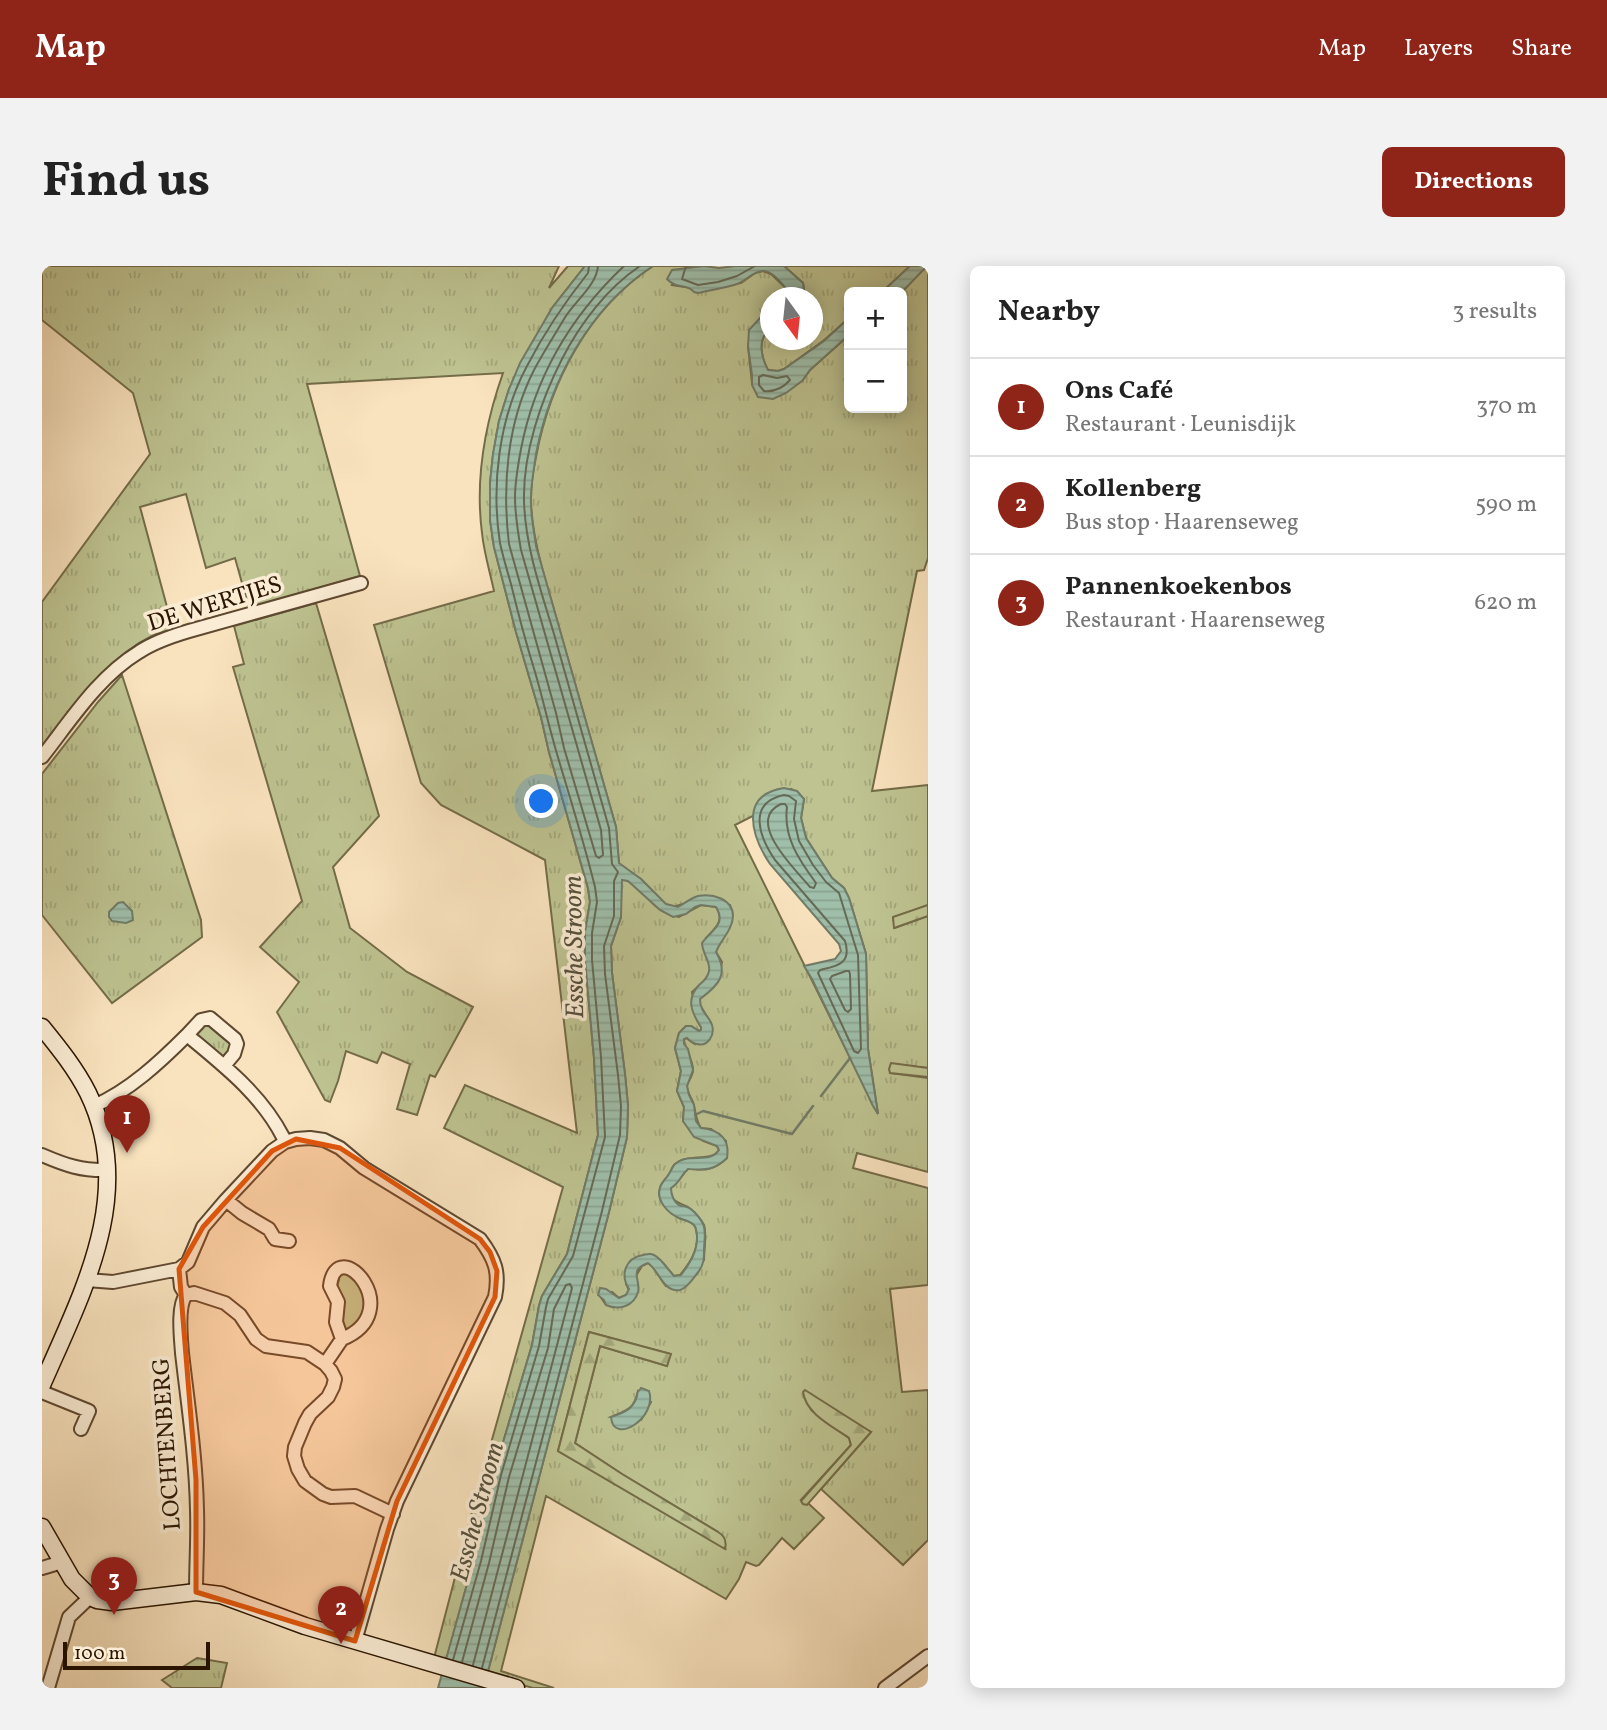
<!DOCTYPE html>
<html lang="en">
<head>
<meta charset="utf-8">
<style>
  :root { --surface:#fff; --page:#f2f2f2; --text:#222; --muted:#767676; --line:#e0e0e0; --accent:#8f2418 }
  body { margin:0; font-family:Vollkorn,serif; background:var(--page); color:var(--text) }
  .controls { position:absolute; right:21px; top:21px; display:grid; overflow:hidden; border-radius:10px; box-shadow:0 4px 18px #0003 }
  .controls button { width:63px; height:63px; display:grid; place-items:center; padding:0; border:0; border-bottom:2px solid var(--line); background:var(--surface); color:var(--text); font:35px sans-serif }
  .compass { position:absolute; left:718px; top:21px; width:63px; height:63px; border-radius:50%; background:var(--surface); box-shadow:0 4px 18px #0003; rotate:165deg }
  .scale { position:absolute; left:21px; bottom:18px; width:147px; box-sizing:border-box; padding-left:7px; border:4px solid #2b1500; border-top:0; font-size:19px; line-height:24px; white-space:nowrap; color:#2b1500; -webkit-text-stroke:5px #fbedd5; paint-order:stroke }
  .you { position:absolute; left:500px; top:536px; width:24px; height:24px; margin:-18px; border:5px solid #fff; border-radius:50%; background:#1a73e8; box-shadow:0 0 0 10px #1a73e833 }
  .badge { display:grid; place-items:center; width:46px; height:46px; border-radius:50%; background:var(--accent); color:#fff; font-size:23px; font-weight:700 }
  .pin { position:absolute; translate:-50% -58px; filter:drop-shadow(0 2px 4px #0008) }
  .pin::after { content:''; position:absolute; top:37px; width:24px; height:21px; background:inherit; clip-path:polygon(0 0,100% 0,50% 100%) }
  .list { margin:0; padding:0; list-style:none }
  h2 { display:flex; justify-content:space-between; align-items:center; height:91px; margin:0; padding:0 28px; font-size:30px }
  h2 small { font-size:23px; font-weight:400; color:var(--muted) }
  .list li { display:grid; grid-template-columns:46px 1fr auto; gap:21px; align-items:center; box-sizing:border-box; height:98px; padding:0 28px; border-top:2px solid var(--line) }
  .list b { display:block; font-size:26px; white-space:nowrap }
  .list p { margin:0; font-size:23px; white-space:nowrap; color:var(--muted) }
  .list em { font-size:23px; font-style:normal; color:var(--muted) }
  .map { position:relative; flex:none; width:886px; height:1422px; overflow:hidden; border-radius:10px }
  header { display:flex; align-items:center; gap:42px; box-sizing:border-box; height:98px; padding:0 35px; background:var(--accent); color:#fff }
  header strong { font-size:33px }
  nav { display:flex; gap:38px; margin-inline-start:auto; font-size:24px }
  .intro { display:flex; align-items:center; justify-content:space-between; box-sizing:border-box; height:168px; padding:0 42px }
  h1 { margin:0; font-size:49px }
  .button { padding:18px 32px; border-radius:10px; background:var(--accent); color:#fff; font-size:24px; font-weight:700 }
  main { display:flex; gap:42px; padding:0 42px }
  aside { flex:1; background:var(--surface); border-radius:10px; box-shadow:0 4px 18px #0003 }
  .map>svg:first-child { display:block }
  .grass { fill:url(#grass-tufts); stroke:#746c48; stroke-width:2; fill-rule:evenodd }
  .forest { fill:url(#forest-firs); stroke:#746c48; stroke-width:2 }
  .green { fill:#bec391; stroke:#746c48; stroke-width:2 }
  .water { fill:url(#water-rules); stroke:#717b67; stroke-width:2 }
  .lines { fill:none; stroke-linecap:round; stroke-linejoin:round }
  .shore { stroke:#656a56; stroke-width:2 }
  .stream { stroke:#717b67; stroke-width:2.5 }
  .street-casing { stroke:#5e4830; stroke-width:16 }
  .secondary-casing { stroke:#2b1500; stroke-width:19 }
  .street { stroke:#fbedd5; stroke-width:12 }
  .secondary { stroke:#fbedd5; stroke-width:16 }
  .marked { fill:#df560b; fill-opacity:0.2; stroke:#df560b; stroke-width:5; stroke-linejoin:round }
  .labels { text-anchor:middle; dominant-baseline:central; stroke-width:7; stroke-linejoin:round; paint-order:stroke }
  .street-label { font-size:24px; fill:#2b1500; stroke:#fbedd5 }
  .water-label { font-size:26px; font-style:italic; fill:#54503c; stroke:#fbedd5 }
</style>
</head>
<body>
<header>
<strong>Map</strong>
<nav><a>Map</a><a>Layers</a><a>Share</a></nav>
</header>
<div class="intro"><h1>Find us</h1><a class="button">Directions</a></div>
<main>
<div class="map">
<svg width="886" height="1422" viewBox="0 0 886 1422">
  <defs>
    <pattern id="grass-tufts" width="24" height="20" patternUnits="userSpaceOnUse" patternTransform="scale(1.75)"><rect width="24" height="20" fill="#bec391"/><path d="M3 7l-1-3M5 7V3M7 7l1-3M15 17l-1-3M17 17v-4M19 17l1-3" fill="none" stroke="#a3a77b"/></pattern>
    <pattern id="forest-firs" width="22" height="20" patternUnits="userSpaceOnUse" patternTransform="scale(1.75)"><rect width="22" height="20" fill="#bec391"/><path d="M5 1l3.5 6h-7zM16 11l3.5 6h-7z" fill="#a3a77b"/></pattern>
    <pattern id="water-rules" width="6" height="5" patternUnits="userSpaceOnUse" patternTransform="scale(1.75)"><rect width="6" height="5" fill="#9fbfab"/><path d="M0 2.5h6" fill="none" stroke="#89a391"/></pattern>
  </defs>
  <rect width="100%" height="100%" fill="#f9e3be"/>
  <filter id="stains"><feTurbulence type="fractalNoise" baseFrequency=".00286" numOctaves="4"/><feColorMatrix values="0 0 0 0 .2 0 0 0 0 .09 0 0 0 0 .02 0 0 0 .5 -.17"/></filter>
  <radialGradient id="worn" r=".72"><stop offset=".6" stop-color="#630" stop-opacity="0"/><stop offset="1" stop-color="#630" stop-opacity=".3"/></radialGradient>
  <path class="grass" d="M0,0H517L507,22L526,0H543L510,42L467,123L457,155L451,189L448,217V254L452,281L474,366L499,451L507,486L546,622L548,636L543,666V694L552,792L556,869L525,988L500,1030L497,1040L490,1079L452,1207L432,1293L404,1395L392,1392L435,1227L521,921L402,862L423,819L535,867L503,594L399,539L379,517L332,359L452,325C448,306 442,287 440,267C433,213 443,158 461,107L265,118L318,310L207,342L193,292L164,302L144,228L98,241L131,363C124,365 116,367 110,370C62,393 32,444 0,484V336L108,188L91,127L0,54Z
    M611,0H662L644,2L630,19L649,22L699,17L713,7L721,5L729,8L748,26L747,31L729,32L728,48L718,52L706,80L710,117L760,115L768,104L807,69V142H860V26L875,9L886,0V292L882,304L875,305L830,525L886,519V639L851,652L853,662L886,650V802L850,798L848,807L886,812V906L815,887L811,902L886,922V1019L848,1023L860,1126L886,1124V1274L861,1299L779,1223L829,1166L769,1144L807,1172L809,1179L759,1234L766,1237L782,1252L752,1283L740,1272L717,1299L714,1300L704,1296L697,1313L684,1333L504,1230L459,1405L512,1422H491L445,1409L567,946L585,871L586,840L583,808L570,707L569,680L579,651V613C596,616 603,632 616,642C622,647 630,648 637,651L659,639L674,641C683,654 674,662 664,672L668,703L667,708L661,716L650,726L655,754L659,761V764L657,765L649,760H644L637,767L633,782L639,805L635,825L642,841L641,855L661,875L675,880L677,884C669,897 646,886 632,899C630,901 629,905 627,908C624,913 619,917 618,922C614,935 627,947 637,952C642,954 649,955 652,959C655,962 654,966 655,969C656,985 648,997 638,1009L632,1010L621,997L608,988L584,1018L587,1024L584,1029L577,1032L570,1026L558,1030L564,1039L596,1023L594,1010L600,1000L606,997C615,1003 617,1012 624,1020L662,994C662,984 665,968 662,959C659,953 651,944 646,941C636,936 628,936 629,922C638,916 639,909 646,903C664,904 671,905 685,892L684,875L669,863L659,862C653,853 654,845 651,836C649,831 645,826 645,820C646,815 651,810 651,804C651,793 642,783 642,773L644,772L653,778L667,754L658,739V733L676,716L680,696L674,686C680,669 694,660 688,639L641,638L631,641L623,638L599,613L577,598L574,561L500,302C494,279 489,256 489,233C489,219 491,205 494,191C508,116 546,43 611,0ZM749,523L755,526L762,533L759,552L764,572L790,612L802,622L807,632L824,688L826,783L836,848L693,559L711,550ZM547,1066L628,1088L625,1100L558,1080L533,1177L580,1208L676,1266L683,1282L516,1185ZM596,1125L609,1136L599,1154L569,1151C585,1144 592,1144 596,1125Z
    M742,0H868L840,26H807V52L781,75L742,103L736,105L726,104C719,91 715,73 728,63L729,74H771V32L763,31L761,17Z
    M274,337L337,550L291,601L308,662L365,706L431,741L393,811L388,809L375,849L355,843L368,798L340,786L335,797L304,785L296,815L288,836L283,834L235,746L257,716L218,681L260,635L191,401L202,398L192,360Z
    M80,409L159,654L160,671L70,737L0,649V508L56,436Z
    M166,757L188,774L190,779L182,790L179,791L155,770V767L161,759Z
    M155,1392L185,1397L179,1422H130L120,1414Z"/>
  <path class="forest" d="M886,639V650L852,662L851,651Z
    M849,797L886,802V811L848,807L847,803Z
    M547,1066L629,1088L625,1100L558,1080L533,1177L580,1208L676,1266C683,1270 685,1275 683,1283L516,1185Z
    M763,1124L829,1166L765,1239L761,1238L759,1235L809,1179L807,1172C790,1160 764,1148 761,1126Z"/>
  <path class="green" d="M304,1005L322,1022L323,1047L307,1066L300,1063L299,1033L300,1030L295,1021L297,1013L295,1009Z"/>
  <path class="water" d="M543,0H611C547,42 508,115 494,188C492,203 489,217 489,231C488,248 492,264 494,280L574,561L577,597L599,613L624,638L636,641C643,637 649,632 656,630C670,627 691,633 691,650C691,663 678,675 674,686C687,708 677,719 658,733C658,747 667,749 670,759C673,769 666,781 655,778C652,778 647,774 645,772L642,773V778L646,783L651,804L645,820L647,829L652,839L654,855L659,862C678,864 688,873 685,892C671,905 664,904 646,903C639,909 638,916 629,922C629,929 632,937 639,940C641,940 643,940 645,941C651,943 661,955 662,961C664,968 662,977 662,984C662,992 662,998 657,1005C652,1011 646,1022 638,1024C621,1027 617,1004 606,997C586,1004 599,1013 596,1026C592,1040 577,1045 564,1039L562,1034L556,1029L558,1022L564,1023L577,1032L584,1029L587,1023C578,1009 583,992 601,989C606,988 608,987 612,989C620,993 626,1004 632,1010L639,1009C648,997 656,985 655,969C654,965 655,962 652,959C648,955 642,954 637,952C626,947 614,935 618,922C619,917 624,913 627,908C627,908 632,899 632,899C645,885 668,899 677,884L675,880L652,871L641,855L642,841L635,825L639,805L633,782L637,767L644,760H649L657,765L659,764V761C649,746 644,733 657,719C661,716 666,711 667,705C669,696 660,687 660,677C669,664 685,659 674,641L659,639L653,641L644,648L631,651L618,644L586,615L580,614L579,651L569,680L570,707L583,808L586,840L585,871L567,946L445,1409L440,1422H396L432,1293L452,1207L490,1079L497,1040L500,1030L525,988L556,869L552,792L543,694V666L548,636L546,622L507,486L499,451L474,366L452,281L448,254V217L451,188L457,155L467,123L478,97L510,42Z
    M662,0L677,2L693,0H742L761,17L763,31H747V26C741,19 731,5 721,5C711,5 704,15 695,18C682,22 669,24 656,27L652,26C645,17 635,24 625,13L630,4Z
    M868,0H885L860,26H840Z
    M728,48V63C715,73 719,91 726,104L736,105L742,103L782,75L807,52V69L768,104L760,115L744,127L731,133L716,131L710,119V109L706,80L707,64L718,52Z
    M742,522L755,525L762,533L759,552L764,572L790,612L802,622L807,632L824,688L826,783L836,848L831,840L770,713L762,700L793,693L799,685L797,678L728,598C710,571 696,529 742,522Z
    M81,636L90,645L91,654L84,657L70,655L67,651V646L76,637Z
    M599,1122L607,1125C616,1152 571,1180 569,1151C580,1147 589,1145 594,1133C598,1122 592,1131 599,1122Z"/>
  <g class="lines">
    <path class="shore" d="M556,0C555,19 531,37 522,53C512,70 501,87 492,104C465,157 460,220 467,278L514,447L522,482L554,590L557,592L561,589L559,564L479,284C476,267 473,249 473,231C473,215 476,199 479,183C493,110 528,51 582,0
      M644,0L640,13L656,19L676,16L695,10L713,0
      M721,109L735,112L745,110L748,114C741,122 732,126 722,125L717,119V111Z
      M742,529L747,530L754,535L752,553L757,575L771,599L784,616L797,627L816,689L819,783L816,787L812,785L776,707L778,704C795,700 810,698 803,675L733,594C718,572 704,537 742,529Z
      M739,538H743L745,541C741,571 757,594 774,617L772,622L768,621C754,604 702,555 739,538Z
      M804,705H807L808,708L809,743L806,746L803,744L788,713L790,710Z
      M411,1394L439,1295L459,1209L497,1080L504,1041L506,1033L531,990L563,871L559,791L550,694V667L555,636L553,621C542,576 528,532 515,488C507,461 501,433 493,406C484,377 476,347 469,318C465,304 461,291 458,277C449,219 457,152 485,100C502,67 523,36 546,7L547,0
      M420,1396L447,1297L467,1211L506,1082L512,1043L524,1019L528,1018L530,1022L431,1399
      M440,1402L560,945L578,869L579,840L576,809L563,708L562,680L572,650V615L576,606L570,598L567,562C549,497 530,433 512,368C499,325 483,280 482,234C481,187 499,134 520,93C538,58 565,22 598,0"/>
    <path class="stream" d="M779,830L808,792
      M653,849L661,845L750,868L771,840"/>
    <g class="street-casing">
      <path id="street" d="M0,491C29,454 56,411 97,386C112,376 130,370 147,365L319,317
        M145,769L159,754L168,752L193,773L195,778L192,788L182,800
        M52,840C87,825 118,796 145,769C181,799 219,828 241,871
        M0,889C23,899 40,905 66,904
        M184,934L200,947L227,963L233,973L247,975
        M137,1003L139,1021L144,1029
        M45,1014L71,1016L137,1003L146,996L161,961L184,934L230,885L243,876L254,873L268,872L282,874L298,882L322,902L438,973C453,993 458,1006 453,1031L355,1235L345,1263L313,1375
        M144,1029L152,1027L183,1037L198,1049L214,1073L224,1080L265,1086L283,1098L289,1105L293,1113L291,1121L286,1131L268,1148L263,1157L253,1181L252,1190L256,1203L263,1215L281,1228L289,1231L313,1230L351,1248
        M144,1029C135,1040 139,1072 140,1087C146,1139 154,1192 155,1244C156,1271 154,1298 154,1326
        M283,1098L300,1073L294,1056L296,1036L288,1020C295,965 367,1046 300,1073
        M0,1126L47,1145L39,1163
        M0,1302L20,1296
        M6,1422L27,1351L48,1331
        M843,1422L886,1390"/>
    </g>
    <g class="secondary-casing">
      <path id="secondary" d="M0,761C17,782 34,803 46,827C95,927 40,1027 0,1119
        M0,1261L30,1313L48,1331L55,1334L70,1336L154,1326L179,1329L263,1360L474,1422"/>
    </g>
    <use href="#street" class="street"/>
    <use href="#secondary" class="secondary"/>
  </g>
  <path class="marked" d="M254,873L298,882L438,973L448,986L455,1005L453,1031L355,1235L313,1375L154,1326V1214L137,1003L161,961L230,885Z"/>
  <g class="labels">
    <g class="street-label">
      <text transform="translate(173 339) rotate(-17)">DE WERTJES</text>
      <text transform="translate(126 1178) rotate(-94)">LOCHTENBERG</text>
    </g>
    <g class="water-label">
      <text transform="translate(533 681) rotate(-91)">Essche Stroom</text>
      <text transform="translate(436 1246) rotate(-75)">Essche Stroom</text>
    </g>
  </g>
  <rect width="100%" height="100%" filter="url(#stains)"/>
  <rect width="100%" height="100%" fill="url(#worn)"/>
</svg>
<div class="controls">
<button>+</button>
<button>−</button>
</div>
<svg class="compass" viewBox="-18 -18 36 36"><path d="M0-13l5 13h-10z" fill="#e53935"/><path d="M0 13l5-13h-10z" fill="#767676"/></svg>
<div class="scale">100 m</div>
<div class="you"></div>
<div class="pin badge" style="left:85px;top:887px">1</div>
<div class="pin badge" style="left:299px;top:1378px">2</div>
<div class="pin badge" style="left:72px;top:1349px">3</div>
</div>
<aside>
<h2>Nearby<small>3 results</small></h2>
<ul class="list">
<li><span class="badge">1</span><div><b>Ons Café</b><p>Restaurant · Leunisdijk</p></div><em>370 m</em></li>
<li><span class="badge">2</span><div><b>Kollenberg</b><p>Bus stop · Haarenseweg</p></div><em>590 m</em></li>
<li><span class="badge">3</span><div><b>Pannenkoekenbos</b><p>Restaurant · Haarenseweg</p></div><em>620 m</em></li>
</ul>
</aside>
</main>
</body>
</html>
